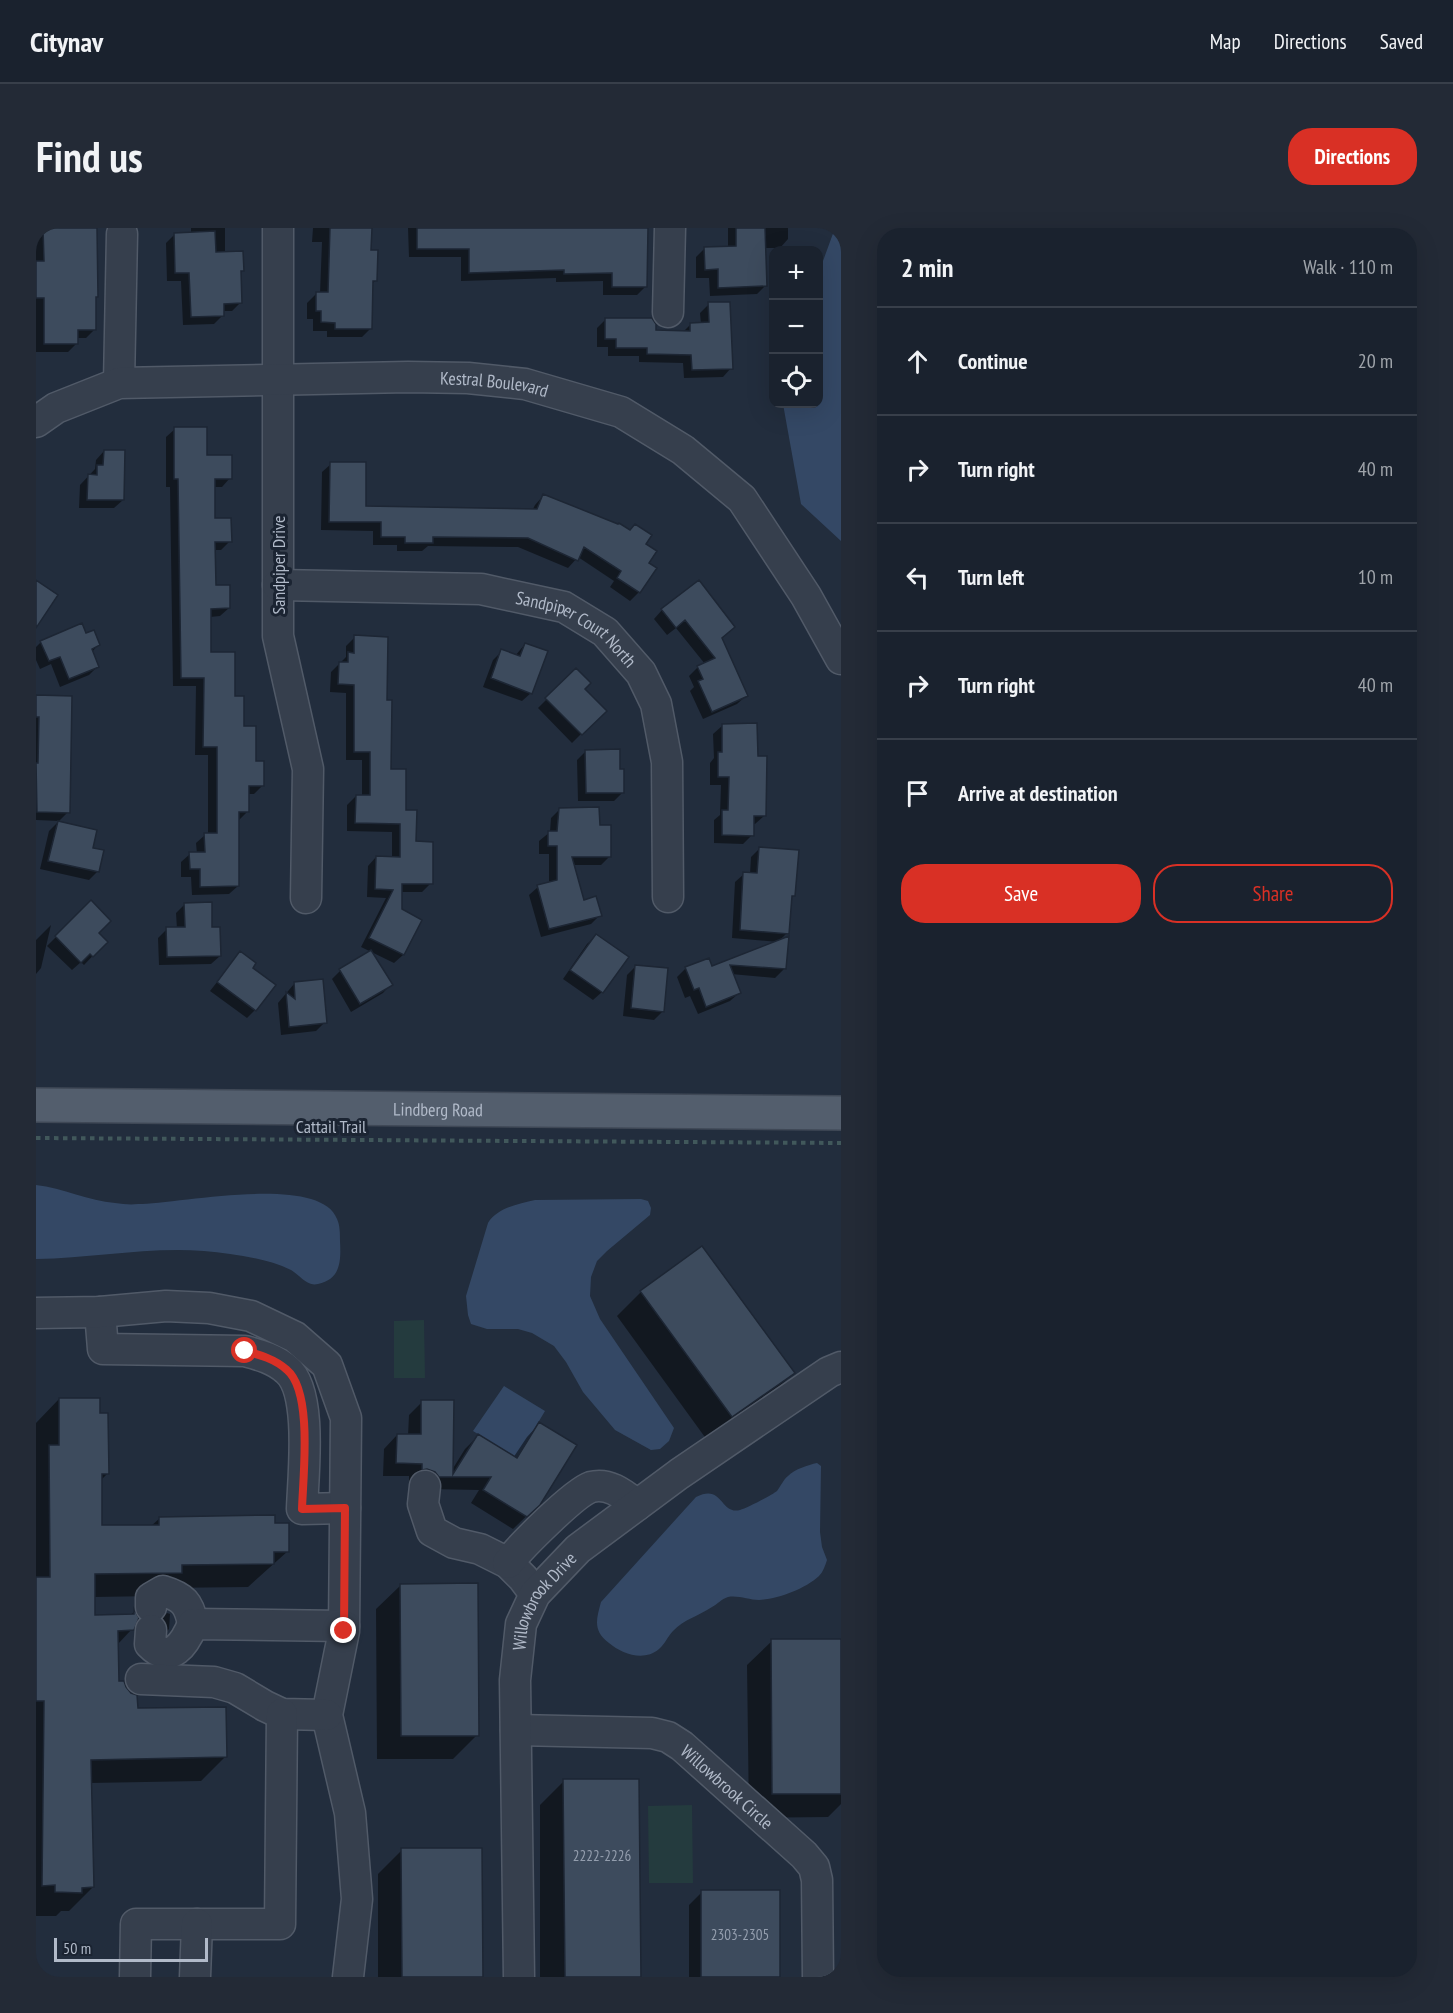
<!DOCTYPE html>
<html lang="en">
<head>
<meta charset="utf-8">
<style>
  :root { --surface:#1a222e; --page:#232a36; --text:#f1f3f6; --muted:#9fa4aa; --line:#383f4a; --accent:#d93025 }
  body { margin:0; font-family:"PT Sans Narrow",sans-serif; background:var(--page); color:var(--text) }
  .controls { position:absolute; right:18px; top:18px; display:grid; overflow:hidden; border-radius:12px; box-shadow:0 6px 24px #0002 }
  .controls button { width:54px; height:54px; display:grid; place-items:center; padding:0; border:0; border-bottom:2px solid var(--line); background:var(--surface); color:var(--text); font:30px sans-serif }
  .scale { position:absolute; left:18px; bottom:15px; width:154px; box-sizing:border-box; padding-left:6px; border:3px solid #b1bac9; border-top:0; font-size:16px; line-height:21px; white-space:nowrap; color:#b1bac9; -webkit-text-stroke:4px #1b2432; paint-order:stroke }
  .stop { position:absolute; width:18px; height:18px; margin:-14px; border:4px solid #d93025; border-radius:50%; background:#fff }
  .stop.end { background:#d93025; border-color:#fff; box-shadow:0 2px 6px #0008 }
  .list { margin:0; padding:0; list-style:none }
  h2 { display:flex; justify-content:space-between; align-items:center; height:78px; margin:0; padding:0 24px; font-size:26px }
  h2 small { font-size:20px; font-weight:400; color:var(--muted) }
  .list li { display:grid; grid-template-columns:39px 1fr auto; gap:18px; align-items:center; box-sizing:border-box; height:108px; padding:0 24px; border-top:2px solid var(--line) }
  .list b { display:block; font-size:22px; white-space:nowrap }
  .list em { font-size:20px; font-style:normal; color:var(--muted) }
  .actions { display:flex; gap:12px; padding:18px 24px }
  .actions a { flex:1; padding:14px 0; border:2px solid var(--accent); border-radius:24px; text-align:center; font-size:21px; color:var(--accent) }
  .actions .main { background:var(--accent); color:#fff }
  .icon { flex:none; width:33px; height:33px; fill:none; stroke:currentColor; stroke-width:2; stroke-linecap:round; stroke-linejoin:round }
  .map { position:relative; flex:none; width:805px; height:1749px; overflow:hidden; border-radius:24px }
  header { display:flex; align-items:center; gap:36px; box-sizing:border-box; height:84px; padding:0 30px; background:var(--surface); border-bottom:2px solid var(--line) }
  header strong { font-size:28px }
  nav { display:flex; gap:33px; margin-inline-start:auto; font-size:21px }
  .intro { display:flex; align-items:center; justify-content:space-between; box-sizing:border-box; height:144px; padding:0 36px }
  h1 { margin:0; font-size:42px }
  .button { padding:15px 27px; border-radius:24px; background:var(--accent); color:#fff; font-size:21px; font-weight:700 }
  main { display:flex; gap:36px; padding:0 36px }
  aside { flex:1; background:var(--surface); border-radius:24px; box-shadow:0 6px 24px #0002 }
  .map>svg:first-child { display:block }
  .green { fill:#243b3e }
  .water { fill:#344865 }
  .shadow { fill:#0007 }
  .building { fill:#3d4b5d; stroke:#1d2634; stroke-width:1.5 }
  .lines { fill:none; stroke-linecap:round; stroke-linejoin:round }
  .minor-casing { stroke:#515a68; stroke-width:33 }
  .major-casing { stroke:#3f4856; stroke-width:36 }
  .path { stroke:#41585b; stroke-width:4; stroke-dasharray:4.5 4.5; stroke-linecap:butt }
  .minor { stroke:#363f4d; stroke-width:30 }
  .major { stroke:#535e6d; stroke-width:33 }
  .route { stroke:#d93025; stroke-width:8 }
  .labels { text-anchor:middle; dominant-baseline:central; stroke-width:6; stroke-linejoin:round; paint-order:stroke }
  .number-label { font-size:15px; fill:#949eae }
  .street-label { font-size:18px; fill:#b1bac9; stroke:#1b2432 }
</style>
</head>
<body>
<header>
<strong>Citynav</strong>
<nav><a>Map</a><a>Directions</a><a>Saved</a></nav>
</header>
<div class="intro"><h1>Find us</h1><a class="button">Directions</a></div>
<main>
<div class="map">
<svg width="805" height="1749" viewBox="0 0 805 1749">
  <rect width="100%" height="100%" fill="#222d3d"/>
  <path class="green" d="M388,1092L389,1150H358V1093Z
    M656,1577L657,1655H613L612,1578Z"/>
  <path class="water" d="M799,0H805V313L765,276L747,176H782L783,44Z
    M0,957C27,960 53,973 79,975C87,976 94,977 102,976C140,976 284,945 301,991C304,997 304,1006 304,1013C305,1033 305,1051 282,1056C271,1059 264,1047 255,1042C236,1033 215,1029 194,1026C128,1015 66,1030 0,1031Z
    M605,971L612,973L615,980L614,987L571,1023L561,1033L555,1049L554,1068L564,1091L638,1200L633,1213L624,1221L615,1222L579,1202L547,1164L530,1134L518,1118L496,1105L482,1101H451L435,1096L432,1087L430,1068L452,995C461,980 482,976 499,972Z
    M468,1158L509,1183L481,1230L437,1203Z
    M781,1235L785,1238L784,1304L786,1319L791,1332C789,1338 787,1344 783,1348C769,1361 742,1371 723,1372C713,1372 702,1367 692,1369C685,1371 682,1376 676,1379C663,1388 648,1391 637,1403C632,1408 629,1416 623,1421C608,1434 586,1426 573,1415C557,1403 560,1392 565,1374L660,1269C687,1255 684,1287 704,1282C711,1280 736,1267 741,1263C745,1258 747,1252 752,1248C759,1241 772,1237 781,1235Z"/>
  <path class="shadow" d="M0,0H60L59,101L50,110H41V115L32,124H0Z
    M155,0H189V25L206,43L204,45L205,74L196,83H186V88L178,96L147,97L145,53H131L130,15L139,6H155Z
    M277,0H334V24L340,52L335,57V100L326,109H291V103H277V91H271V75L280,66H284L286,14H276Z
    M372,0H610V58L601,67H567V53L520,54V50L425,53V29H373Z
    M692,0H752V11L744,20H728L730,57L721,66L674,68L673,50H660V29L668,21L692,20Z
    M673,76L695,140L687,149L648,150L647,135L603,134V128H572V119H561V100L570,91L619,104H647L655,96H665L664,85Z
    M139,201L194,250L186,259H177V291L194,313L185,322H178V359L193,380L184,388L174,389V425L197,469L227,557L218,566H212V583L203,592L202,658L193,666L156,667L155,649H145V634L154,626H161L160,615L169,607H172V527H159L160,458H137L134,259H130V209Z
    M68,223L87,272L78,280H43L44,257L59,241L60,232Z
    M295,236L328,280L496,283L499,277L507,268L608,316L611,336L603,364L594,373L574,359L578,353L542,329L532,340L482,319L392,318L386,323H361V317H337V303L285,302L286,244Z
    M626,382L697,399L684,411L710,468L701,476L667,491L654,463L658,459L653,448L662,439L669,436L640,400L631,407L618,391Z
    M50,407L62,417L56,424L62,438L53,447L24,459L15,436L4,441L0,432V419L5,414Z
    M319,409L349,473L354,542L379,615L395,655L386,664H364V682L384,692L367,727L358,735L325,719L350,670L331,669L332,638L340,629L356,630V604L311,603V577L320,568H326V532H310V465L294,464L295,444L310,429V418Z
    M489,416L495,465L486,473L447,459L457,432L466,423L479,428Z
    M540,442L547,461L568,483L536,515L502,480Z
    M0,468L32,584L22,594L55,621L61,644L53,652L4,641L13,603L23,593L0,592Z
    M686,498L721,530L728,588L719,596H716V607L707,616L678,615V592L684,587L685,557H674V535L678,530L677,506Z
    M550,523L583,543L587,564L578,573H542L541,532Z
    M524,581L562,598L574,628L565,637H537L547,673L564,687L555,696L505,709L493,667L502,659L513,656V626H503V613L514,604L515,590Z
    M724,620L758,667L754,671L751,705L743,713L748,741L739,750L695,746L703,765L694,773L662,786L654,768L649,770L641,749L650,740H675L742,714L696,710L699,654L708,646H714L715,629Z
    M55,674L61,705L70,714L48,737L45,734L36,742L11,718Z
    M149,676L175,701L184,728L175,736L123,737L122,710L131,701H141L140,685Z
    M15,697L5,740L0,746V712Z
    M560,708L566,764L557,772L527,751L551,716Z
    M204,725L214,740L219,782L211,790L174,763Z
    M599,739L627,783L618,792L587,788L591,747Z
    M304,743L355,756L347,765L315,784L296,751Z
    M258,756L289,794L280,803L245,807L242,775Z
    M605,1064L757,1145L733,1169L671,1212L581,1088Z
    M23,1171L63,1186L71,1246L64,1253L65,1299L115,1298L124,1290L238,1297L252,1323L212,1359L128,1360L120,1368L58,1369V1389L93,1388L98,1384L101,1390L96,1401L81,1417V1454L100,1482L189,1529L165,1553L54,1555L57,1659L33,1683H25L20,1688H0V1195Z
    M386,1174L416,1242L429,1221L442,1208L477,1230L491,1209L504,1195L503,1276L477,1301L435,1275L443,1262L390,1261L378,1254H373V1248H347L348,1221L361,1207L372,1208L373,1187Z
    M365,1357L441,1507L417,1531H341L340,1381Z
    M131,1385L134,1386L133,1401L109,1425L107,1409Z
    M805,1412V1576L792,1589L713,1590L711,1437L736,1413Z
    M528,1553L602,1749H504V1577Z
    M366,1622L446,1749H342V1646Z
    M666,1664L742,1749H653V1677Z"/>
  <path class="building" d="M7,0H61L62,69H60V102H42V116H8V70H0V33H8Z
    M294,0H336L335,22H342L341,53H337L336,101H299V95L285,94V83H280V64H292Z
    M381,0H612L611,59H576V45L528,46V42L433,45V21H381Z
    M700,0H729L731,58L682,60V41L669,42L668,19L700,18Z
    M179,3L180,24L207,23L208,43H205L206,75L188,76V88L155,89L153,45H139L138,5Z
    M672,74H694L697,141L656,142L655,127L611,126V120H580V111H569V90H616L620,96V102L654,103V95L673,94Z
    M138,199H171V227H196V251H179V290H195L196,314H179L180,357H194V380L175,381V424H199V468H208V498H220V533H228V558H213V584H203V658L164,659V641H154L153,624H169L168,605H181V519H167L168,450H145L142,251H138Z
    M68,222H89L88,272H51L52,246L61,247V237H67Z
    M294,234H330V278L501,281L507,266L582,296L583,295L594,302L599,296L616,307L610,316L621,323L613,335L621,340L604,365L581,350L585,343L548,319L542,333L492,310L397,309V315H369V309H345V294H293Z
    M0,352L22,367L0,400Z
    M663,352L699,399L686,410L712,468L676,484L662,453L667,451L661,438L679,430L649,392L640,400L625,381Z
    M46,395L50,405L58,402L64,417L56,421L63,439L33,451L24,429L13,433L4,413Z
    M318,407L352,409L351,472H356L355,541H370V582H381L380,613L397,614V656H366V681L386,692L368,727L333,710L357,662L339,661L340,628L364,629V596L319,595L320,567H334V524H318V457L302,456L303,434H312V424L318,425Z
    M489,415L512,423L496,466L455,450L465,421L484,428Z
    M540,440L555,455L549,461L571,483L546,507L509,470Z
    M0,467L36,468L34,585L1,584L0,535H2L3,489H0Z
    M721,495L722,528H731L730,588H718V608L686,607V582H692L693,549H682V524H686V496Z
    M584,521V541H588V565H550L549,522Z
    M563,579L564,597H575V629H536L548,672L560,668L566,688L513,701L501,657L521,652V618H512V603H521L523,580Z
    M22,593L61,602L57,620L68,622L63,644L12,633Z
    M723,619L763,622L759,668H756L753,706L704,702L707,644L721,645Z
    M55,672L75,693L63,705L72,714L57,729L54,726L45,735L19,708Z
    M176,674V699H184L185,728L131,729L130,699H149L148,675Z
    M560,706L593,729L567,765L534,742Z
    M753,708L750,741L694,737L705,765L670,779L663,760L658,762L649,739L673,730L676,738Z
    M335,722L357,757L324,776L303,741Z
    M204,723L220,735L217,740L240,757L220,783L181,754Z
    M599,737L632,740L628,784L595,780Z
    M287,751L291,795L253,799L250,764L259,771L258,754Z
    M666,1018L759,1145L696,1189L604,1063Z
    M23,1170H64V1185H72L73,1246H66V1297H123V1289L239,1287V1295H253V1324H238V1336L146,1337V1345L59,1346V1387L98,1386V1381L103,1390L98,1402L82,1403L83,1453H88L90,1459L95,1465L101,1467L102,1480L190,1479L191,1529L55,1532L58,1659L46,1660V1665L19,1664V1657L6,1658L8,1473H0V1349H14L13,1217H23Z
    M385,1172H418L417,1246L442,1206L481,1230L503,1194L541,1217L504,1277L491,1289L447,1262L455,1249H403L399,1244L391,1241L386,1242V1236L360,1235L361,1206H385Z
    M442,1355L443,1508H365L364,1356Z
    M735,1411H805V1566H736Z
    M527,1551H603L605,1749H529Z
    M365,1620H446L447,1749H366Z
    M665,1662H744V1749H665Z"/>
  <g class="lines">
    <g class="minor-casing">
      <g id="minor">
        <path d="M242,0V408L272,541L270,670"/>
        <path d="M632,84L634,0"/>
        <path d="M83,155L86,6"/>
        <path id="s1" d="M0,194L20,180L83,155L372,149L432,150L489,156L585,184L647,222L706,271L770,368L805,431"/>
        <path id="s2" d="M242,357L445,361L528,379L569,404L605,445L620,476L631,534L632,669"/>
        <path d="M64,1084L67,1121L209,1123C224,1127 239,1131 251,1142C277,1164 267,1248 266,1281L309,1280"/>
        <path d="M0,1085L64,1084L130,1078L173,1080L215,1088L259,1109L291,1137L310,1190L308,1403L291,1487L314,1585L321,1671L312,1749"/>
        <path d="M389,1258L387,1276L396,1303L418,1315L444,1321L472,1335L487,1350L499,1366"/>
        <path d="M472,1335C484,1319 538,1265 555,1259C573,1254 588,1267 601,1277"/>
        <path d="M115,1379V1370L127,1363C147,1369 153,1375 157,1396"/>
        <path d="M115,1402L114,1416C135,1438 149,1415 157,1396L308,1398"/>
        <path d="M105,1451L178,1454L199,1460L229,1478L246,1486L291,1487"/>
        <path id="s3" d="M480,1502L616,1505L632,1509L646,1518L768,1627L778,1639L781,1652L782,1749"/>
        <path d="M99,1749L100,1696H244L246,1486"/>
        <path d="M159,1749L161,1696"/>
        <path id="s4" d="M483,1749L479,1452L485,1396L499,1366L542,1321L643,1246L793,1144L805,1139"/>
      </g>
    </g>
    <g class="major-casing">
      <g id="major">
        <path id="s5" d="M0,877L805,885"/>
      </g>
    </g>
    <path class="path" d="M0,910L805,915"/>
    <use href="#minor" class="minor"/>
    <use href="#major" class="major"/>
  </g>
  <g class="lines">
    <path class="route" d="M209,1123C224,1127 239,1131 251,1142C277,1164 267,1248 266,1281L309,1280L308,1403"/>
  </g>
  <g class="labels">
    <g class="number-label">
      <text x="566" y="1627">2222-2226</text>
      <text x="704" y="1706">2303-2305</text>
    </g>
    <g class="street-label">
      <text stroke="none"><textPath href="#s1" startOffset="468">Kestral Boulevard</textPath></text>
      <text transform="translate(242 337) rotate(-90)">Sandpiper Drive</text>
      <text stroke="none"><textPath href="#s2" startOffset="309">Sandpiper Court North</textPath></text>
      <text stroke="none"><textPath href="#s5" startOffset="402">Lindberg Road</textPath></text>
      <text x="295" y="898">Cattail Trail</text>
      <text stroke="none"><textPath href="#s4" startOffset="384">Willowbrook Drive</textPath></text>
      <text stroke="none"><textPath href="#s3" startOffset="230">Willowbrook Circle</textPath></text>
    </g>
  </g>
</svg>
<div class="controls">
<button>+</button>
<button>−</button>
<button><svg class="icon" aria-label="locate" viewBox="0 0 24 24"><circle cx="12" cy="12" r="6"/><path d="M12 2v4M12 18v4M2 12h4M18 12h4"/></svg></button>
</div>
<div class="scale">50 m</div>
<div class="stop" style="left:209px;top:1123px"></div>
<div class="stop end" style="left:308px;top:1403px"></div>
</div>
<aside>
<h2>2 min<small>Walk · 110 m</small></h2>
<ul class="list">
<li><svg class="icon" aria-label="ahead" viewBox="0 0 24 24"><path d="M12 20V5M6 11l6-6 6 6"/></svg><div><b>Continue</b></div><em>20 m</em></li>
<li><svg class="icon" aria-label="right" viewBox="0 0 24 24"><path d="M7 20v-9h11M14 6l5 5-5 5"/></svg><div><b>Turn right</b></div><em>40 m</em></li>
<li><svg class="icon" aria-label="left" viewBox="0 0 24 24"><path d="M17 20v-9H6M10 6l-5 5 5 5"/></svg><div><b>Turn left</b></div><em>10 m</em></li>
<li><svg class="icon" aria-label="right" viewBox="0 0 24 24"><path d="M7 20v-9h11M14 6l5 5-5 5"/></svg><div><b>Turn right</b></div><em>40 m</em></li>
<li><svg class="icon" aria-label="arrive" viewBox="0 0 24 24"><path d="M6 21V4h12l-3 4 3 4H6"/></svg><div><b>Arrive at destination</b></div></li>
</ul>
<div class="actions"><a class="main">Save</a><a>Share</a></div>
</aside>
</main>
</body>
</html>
